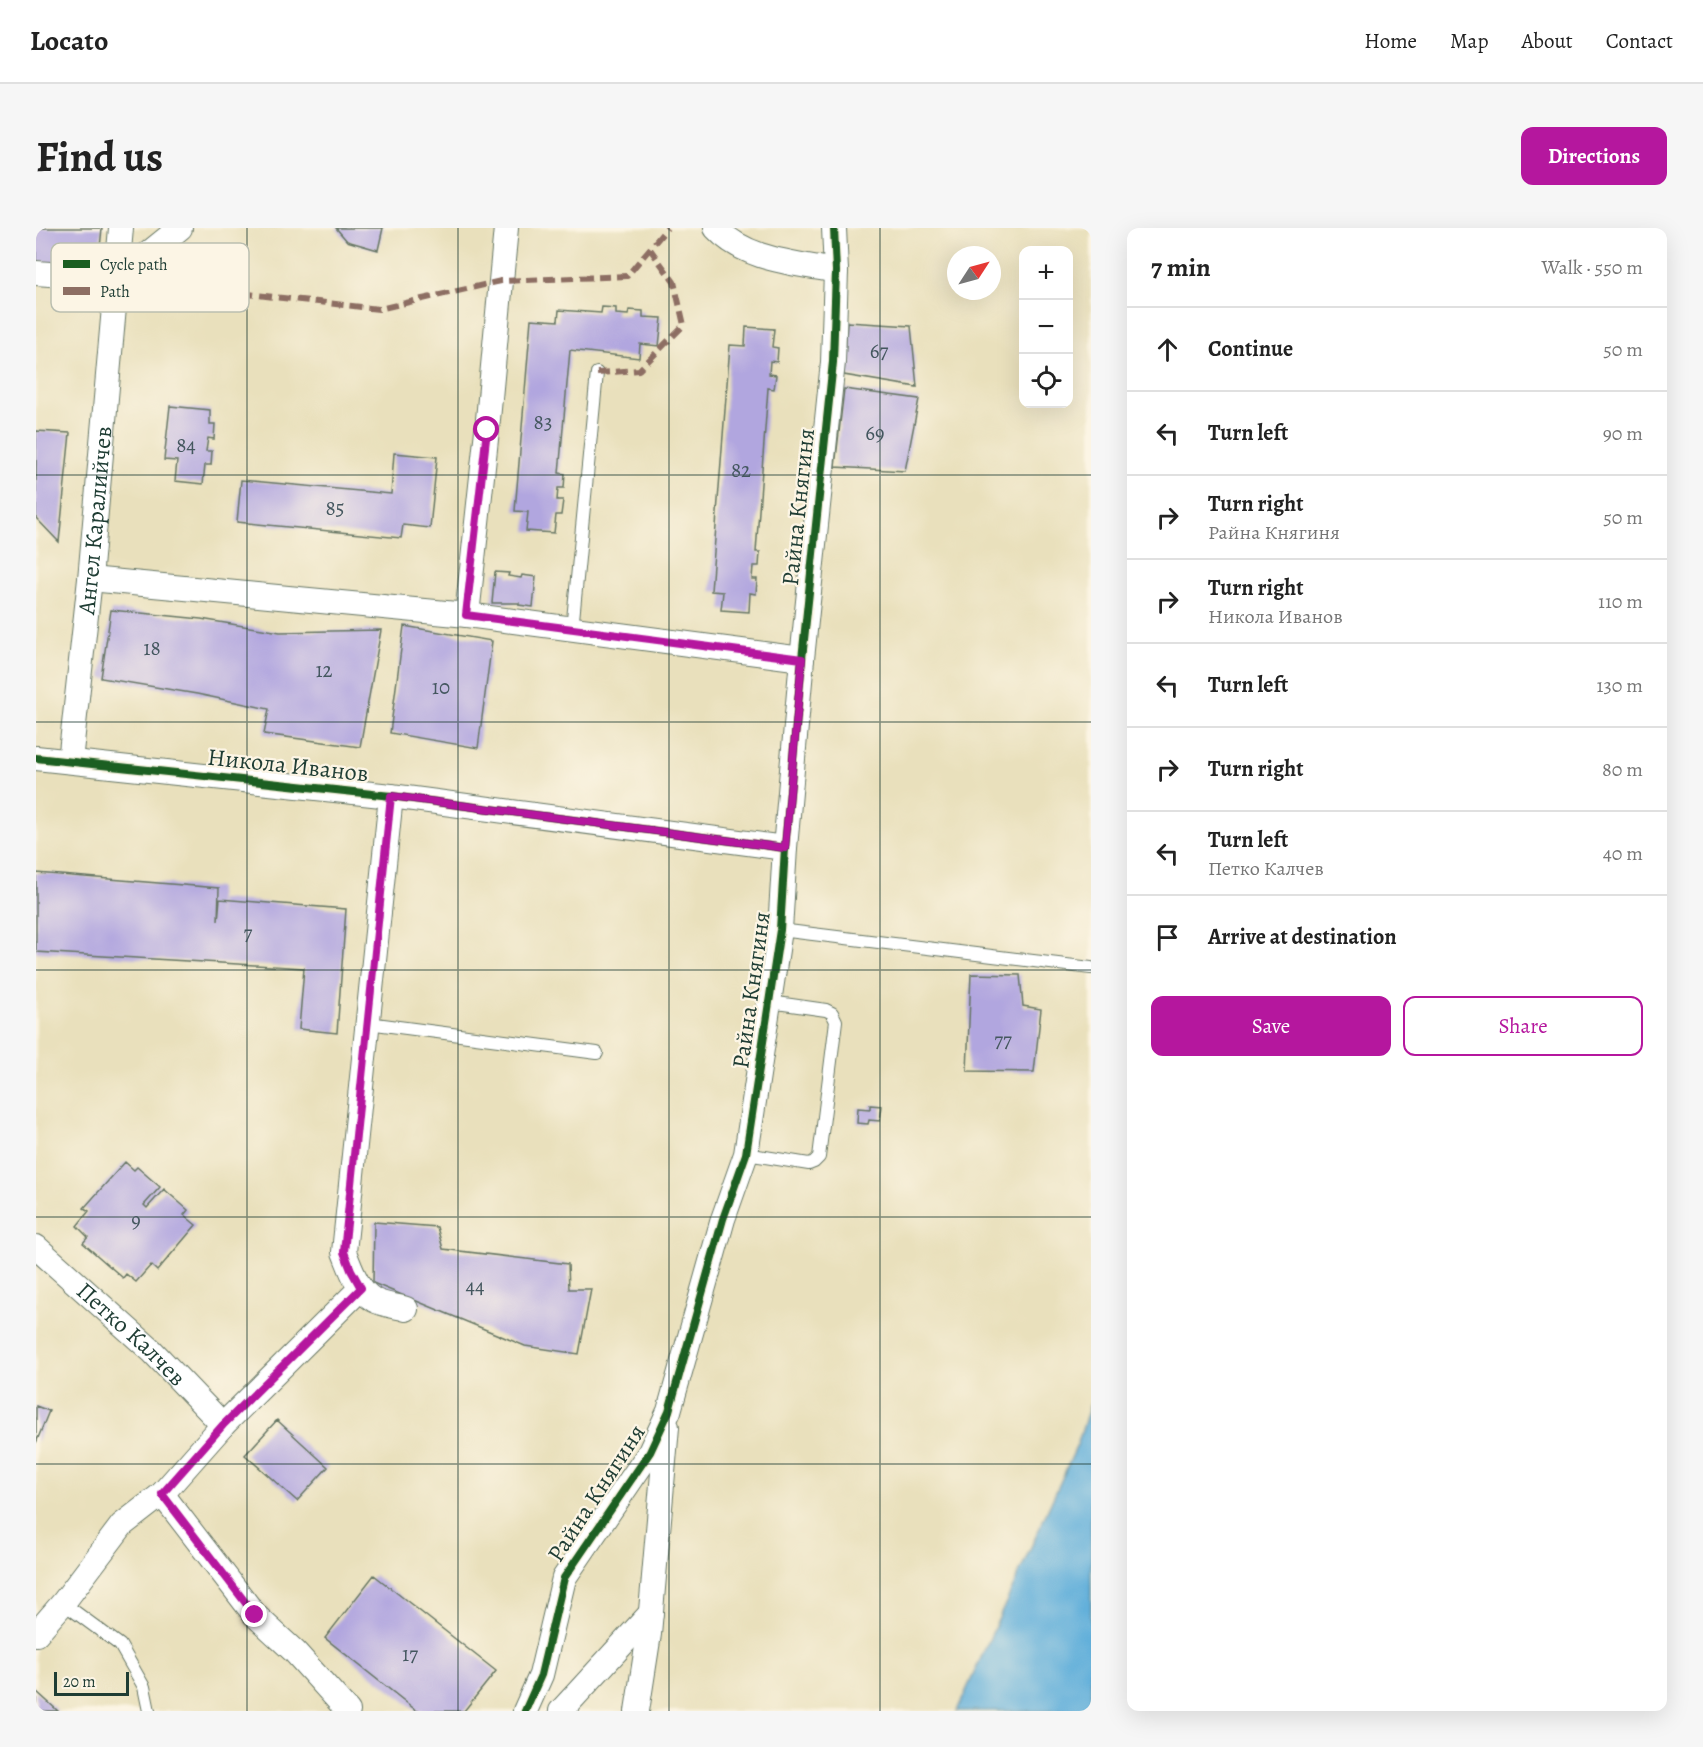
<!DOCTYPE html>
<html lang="en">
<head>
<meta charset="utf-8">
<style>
  :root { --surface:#fff; --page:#f6f6f6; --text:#222; --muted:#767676; --line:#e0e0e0; --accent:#b5179e }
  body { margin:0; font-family:Alegreya,serif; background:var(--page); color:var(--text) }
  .controls { position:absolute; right:18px; top:18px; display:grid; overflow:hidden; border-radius:12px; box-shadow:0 6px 24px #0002 }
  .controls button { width:54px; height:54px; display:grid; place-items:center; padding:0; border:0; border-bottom:2px solid var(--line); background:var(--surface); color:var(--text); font:30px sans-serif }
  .compass { position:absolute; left:911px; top:18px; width:54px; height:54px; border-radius:50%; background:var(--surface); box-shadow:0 6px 24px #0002; rotate:54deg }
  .scale { position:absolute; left:18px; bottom:15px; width:75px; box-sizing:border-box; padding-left:6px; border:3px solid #1f3d34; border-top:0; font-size:16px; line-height:21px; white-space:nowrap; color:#1f3d34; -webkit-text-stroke:4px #fcf5e5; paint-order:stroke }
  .stop { position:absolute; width:18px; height:18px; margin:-14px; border:4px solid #b5179e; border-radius:50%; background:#fff }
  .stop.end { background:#b5179e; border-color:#fff; box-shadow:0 2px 6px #0008 }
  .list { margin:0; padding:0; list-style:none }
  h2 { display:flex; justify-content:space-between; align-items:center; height:78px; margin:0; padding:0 24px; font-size:26px }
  h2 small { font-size:20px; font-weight:400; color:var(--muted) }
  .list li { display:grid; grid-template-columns:39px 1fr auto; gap:18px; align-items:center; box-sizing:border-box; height:84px; padding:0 24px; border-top:2px solid var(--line) }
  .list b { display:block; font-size:22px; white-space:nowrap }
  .list p { margin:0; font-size:20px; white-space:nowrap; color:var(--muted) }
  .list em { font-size:20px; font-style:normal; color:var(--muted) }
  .actions { display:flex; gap:12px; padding:18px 24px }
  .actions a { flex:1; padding:14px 0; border:2px solid var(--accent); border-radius:12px; text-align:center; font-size:21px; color:var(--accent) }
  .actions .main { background:var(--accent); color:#fff }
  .icon { flex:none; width:33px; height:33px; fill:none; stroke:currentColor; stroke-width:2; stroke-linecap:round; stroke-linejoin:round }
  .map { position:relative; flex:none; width:1055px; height:1483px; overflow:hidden; border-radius:12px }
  header { display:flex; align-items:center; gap:36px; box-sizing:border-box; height:84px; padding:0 30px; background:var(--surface); border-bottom:2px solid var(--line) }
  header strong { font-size:28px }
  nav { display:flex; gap:33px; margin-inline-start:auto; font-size:21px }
  .intro { display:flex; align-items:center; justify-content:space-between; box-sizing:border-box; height:144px; padding:0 36px }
  h1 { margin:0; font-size:42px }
  .button { padding:15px 27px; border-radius:12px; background:var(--accent); color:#fff; font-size:21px; font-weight:700 }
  main { display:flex; gap:36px; padding:0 36px }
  aside { flex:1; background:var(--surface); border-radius:12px; box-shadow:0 6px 24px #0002 }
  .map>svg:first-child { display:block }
  .water { fill:#60afda; stroke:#407687; stroke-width:1.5 }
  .building { fill:#b1a6df }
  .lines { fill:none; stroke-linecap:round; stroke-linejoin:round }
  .lane-casing { stroke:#667664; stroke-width:14 }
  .street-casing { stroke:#667664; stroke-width:26 }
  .lane { stroke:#fff; stroke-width:12 }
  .street { stroke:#fff; stroke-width:24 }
  .quiet { stroke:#8d6e63; stroke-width:6; stroke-dasharray:12 6; stroke-linecap:butt }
  .cycleway-casing { stroke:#fcf5e5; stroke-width:11 }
  .cycleway { stroke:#1b5e20; stroke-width:8 }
  .route { stroke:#b5179e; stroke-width:8 }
  .grid { fill:none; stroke:#1f3d34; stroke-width:1.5; stroke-opacity:0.55 }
  .labels { text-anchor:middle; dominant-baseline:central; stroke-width:4.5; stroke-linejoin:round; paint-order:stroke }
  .number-label { font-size:21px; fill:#44575f }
  .street-label { font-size:24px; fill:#1f3d34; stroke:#fcf5e5 }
  .key { fill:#fcf5e5; stroke:#babeb0; stroke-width:1.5 }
  .key-label { font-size:16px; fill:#1f3d34 }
</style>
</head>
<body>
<header>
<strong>Locato</strong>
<nav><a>Home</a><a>Map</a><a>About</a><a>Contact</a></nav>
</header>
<div class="intro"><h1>Find us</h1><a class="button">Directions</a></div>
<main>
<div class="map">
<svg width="1055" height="1483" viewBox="0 0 1055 1483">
  <rect width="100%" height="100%" fill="#fcf5e5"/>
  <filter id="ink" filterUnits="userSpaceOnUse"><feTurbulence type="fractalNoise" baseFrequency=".0167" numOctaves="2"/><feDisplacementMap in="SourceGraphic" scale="12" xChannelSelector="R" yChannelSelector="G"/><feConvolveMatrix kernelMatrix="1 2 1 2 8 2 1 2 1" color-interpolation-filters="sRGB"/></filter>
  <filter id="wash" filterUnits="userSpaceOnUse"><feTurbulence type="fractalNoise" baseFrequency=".008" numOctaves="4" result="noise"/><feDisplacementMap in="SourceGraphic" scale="24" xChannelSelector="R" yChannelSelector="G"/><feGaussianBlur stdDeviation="1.35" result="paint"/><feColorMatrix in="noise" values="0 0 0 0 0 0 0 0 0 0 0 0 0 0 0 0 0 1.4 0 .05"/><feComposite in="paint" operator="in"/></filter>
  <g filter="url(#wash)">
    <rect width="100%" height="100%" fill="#e9e0bc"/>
    <path class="water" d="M1055,1173V1483H921L1042,1215Z"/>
    <g id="blocks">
      <path class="building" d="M0,0H66L62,39L0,34Z
        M300,0H347L342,22L311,13Z
        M566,79L580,80V86L592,87L593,82L607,83V89L626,90L623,118L604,116L603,130L534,122L523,245L529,246L528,260H522L521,272H527L525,287H520L518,305L490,303L492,284L479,283L495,91L522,93L523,82L565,85Z
        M811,94L875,98L881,159L808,147Z
        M710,99L738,101L736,119L742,120L741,134L734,133L733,146L740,147L738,161L732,160L720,324H724L723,338H717L716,351H721L720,366L714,365L713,384L685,382L687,364L675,363L694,117L709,118Z
        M808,161L883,171L869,243L799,239Z
        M134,178L174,182V196H179L178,211L172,210L170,223H176L175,237H169L167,256L139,253L141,233L128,232Z
        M0,203L34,205L23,314L0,290Z
        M358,225L401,229L394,300L367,297L365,310L201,294L205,252L355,266Z
        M459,344L473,345L472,348L485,350L486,347L500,349L497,379L483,377V375H456Z
        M75,382L165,391L244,404L345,402L324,519L228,506L233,481L161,466L65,450Z
        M368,398L456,413L442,520L354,505Z
        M0,645L183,660L182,693L184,671L310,681L301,805L263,801L268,740L0,724Z
        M935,746L984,747L987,778L1005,781L998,844L931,843Z
        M834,877L846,878L844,893L833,892L832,896L821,895L822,880L834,881Z
        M89,934L98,942L101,939L124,959L108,977L111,980L128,961L152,982L148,987L160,997L121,1043L115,1037L100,1054L90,1046L87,1050L47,1015L52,1009L41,998L53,983L48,980Z
        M338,994L401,999L407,1021L532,1036L533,1061H555L543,1126L489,1118L337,1055Z
        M0,1178L13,1183L0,1215Z
        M241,1192L292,1239L261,1273L209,1227Z
        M338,1347L460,1443L428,1483H381L289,1410Z
        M0,1463L22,1483H0Z"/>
    </g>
  </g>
  <g filter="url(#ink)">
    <use href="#blocks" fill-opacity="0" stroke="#667664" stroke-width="1.5"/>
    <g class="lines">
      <g class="lane-casing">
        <path id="lane" d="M536,402L561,145
          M744,702L1055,740
          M332,795L561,825
          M710,926L773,936L778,934L783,929L800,793L796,785L790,782L734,774
          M27,1375L84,1417L108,1459L113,1483"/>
      </g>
      <g class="street-casing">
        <g id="street">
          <path d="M680,0C709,32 759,35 800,43"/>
          <path d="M0,45L81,51L144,0"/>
          <path d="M54,351L431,387L766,431"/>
          <path d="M431,387L451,202L470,0"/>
          <path d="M0,530L355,568L749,620"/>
          <path id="s1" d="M34,533L54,351L85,0"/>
          <path d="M355,568L308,1024C315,1041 321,1062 338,1072C347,1077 360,1078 370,1081"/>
          <path id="s2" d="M0,1019L116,1123L187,1197"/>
          <path d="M126,1266L219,1387L259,1424L312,1483"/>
          <path d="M0,1406L27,1375L86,1297L126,1266L187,1197L325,1060"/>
          <path d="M489,1483L505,1447L528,1350L614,1224L633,1183L687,991L710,926L744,702L749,620L766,431L797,134L800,43L798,0"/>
          <path d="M525,1483L615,1385"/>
          <path d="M601,1483L613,1406L631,1199"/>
        </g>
      </g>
      <use href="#lane" class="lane"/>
      <use href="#street" class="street"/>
      <path class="quiet" d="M81,51L343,81L465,53L591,48L631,0
        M561,145L603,142L648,97L638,54L614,21"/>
      <g class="cycleway-casing">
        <path id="cycleway" d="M0,530L355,568L749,620
          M489,1483L505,1447L528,1350L614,1224L633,1183L687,991L710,926L744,702L749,620L766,431L797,134L800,43L798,0"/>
      </g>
      <use href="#cycleway" class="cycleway"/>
    </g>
  </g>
  <g class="lines" filter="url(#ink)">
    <path class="route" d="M219,1387L126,1266L187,1197L325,1060L315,1042L308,1024L355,568L749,620L766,431L430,387L451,202"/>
  </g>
  <path class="grid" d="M211,0V1483M422,0V1483M633,0V1483M844,0V1483M0,247H1055M0,494H1055M0,742H1055M0,989H1055M0,1236H1055"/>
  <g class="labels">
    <g class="number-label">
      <text x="843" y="123">67</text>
      <text x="507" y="194">83</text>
      <text x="839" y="205">69</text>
      <text x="150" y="217">84</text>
      <text x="705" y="242">82</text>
      <text x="299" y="280">85</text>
      <text x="116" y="420">18</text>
      <text x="288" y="442">12</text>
      <text x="405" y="459">10</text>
      <text x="212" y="705">7</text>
      <text x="967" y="812">77</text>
      <text x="100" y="992">9</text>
      <text x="439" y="1058">44</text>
      <text x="374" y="1426">17</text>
    </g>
    <g class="street-label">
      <text transform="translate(762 279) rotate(-84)">Райна Княгиня</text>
      <text stroke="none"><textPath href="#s1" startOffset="242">Ангел Каралийчев</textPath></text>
      <text transform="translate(252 537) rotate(6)">Никола Иванов</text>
      <text transform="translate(715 762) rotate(-82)">Райна Княгиня</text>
      <text stroke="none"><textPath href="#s2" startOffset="129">Петко Калчев</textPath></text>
      <text transform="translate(560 1265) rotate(-57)">Райна Княгиня</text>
    </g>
  </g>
  <rect x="15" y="15" width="198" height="69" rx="9" class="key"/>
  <rect x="27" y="32" width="27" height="8" fill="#1b5e20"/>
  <rect x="27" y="59" width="27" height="8" fill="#8d6e63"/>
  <g class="key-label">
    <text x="64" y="42">Cycle path</text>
    <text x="64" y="69">Path</text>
  </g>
</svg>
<div class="controls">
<button>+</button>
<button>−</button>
<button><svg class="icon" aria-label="locate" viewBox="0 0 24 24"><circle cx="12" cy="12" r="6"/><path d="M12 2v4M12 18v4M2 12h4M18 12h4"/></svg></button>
</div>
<svg class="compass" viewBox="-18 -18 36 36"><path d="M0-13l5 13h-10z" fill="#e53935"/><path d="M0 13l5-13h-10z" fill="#767676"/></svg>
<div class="scale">20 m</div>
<div class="stop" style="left:451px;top:202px"></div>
<div class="stop end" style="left:219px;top:1387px"></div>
</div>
<aside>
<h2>7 min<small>Walk · 550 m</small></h2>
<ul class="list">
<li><svg class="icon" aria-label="ahead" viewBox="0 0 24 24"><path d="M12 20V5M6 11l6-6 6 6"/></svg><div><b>Continue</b></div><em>50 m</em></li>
<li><svg class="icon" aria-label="left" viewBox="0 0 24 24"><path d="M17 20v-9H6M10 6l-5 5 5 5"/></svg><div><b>Turn left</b></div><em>90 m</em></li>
<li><svg class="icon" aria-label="right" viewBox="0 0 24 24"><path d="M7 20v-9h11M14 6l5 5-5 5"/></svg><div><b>Turn right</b><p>Райна Княгиня</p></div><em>50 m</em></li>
<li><svg class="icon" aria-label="right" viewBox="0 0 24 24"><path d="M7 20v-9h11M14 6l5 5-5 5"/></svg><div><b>Turn right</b><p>Никола Иванов</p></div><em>110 m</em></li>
<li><svg class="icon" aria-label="left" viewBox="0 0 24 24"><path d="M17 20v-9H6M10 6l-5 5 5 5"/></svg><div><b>Turn left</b></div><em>130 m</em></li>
<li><svg class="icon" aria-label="right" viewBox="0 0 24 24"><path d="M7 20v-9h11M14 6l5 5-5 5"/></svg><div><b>Turn right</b></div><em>80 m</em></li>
<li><svg class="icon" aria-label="left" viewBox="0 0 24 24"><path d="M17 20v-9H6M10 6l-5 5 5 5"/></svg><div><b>Turn left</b><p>Петко Калчев</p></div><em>40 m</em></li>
<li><svg class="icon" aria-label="arrive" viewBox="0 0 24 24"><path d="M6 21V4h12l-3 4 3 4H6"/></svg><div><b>Arrive at destination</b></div></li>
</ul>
<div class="actions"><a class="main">Save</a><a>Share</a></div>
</aside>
</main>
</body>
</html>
